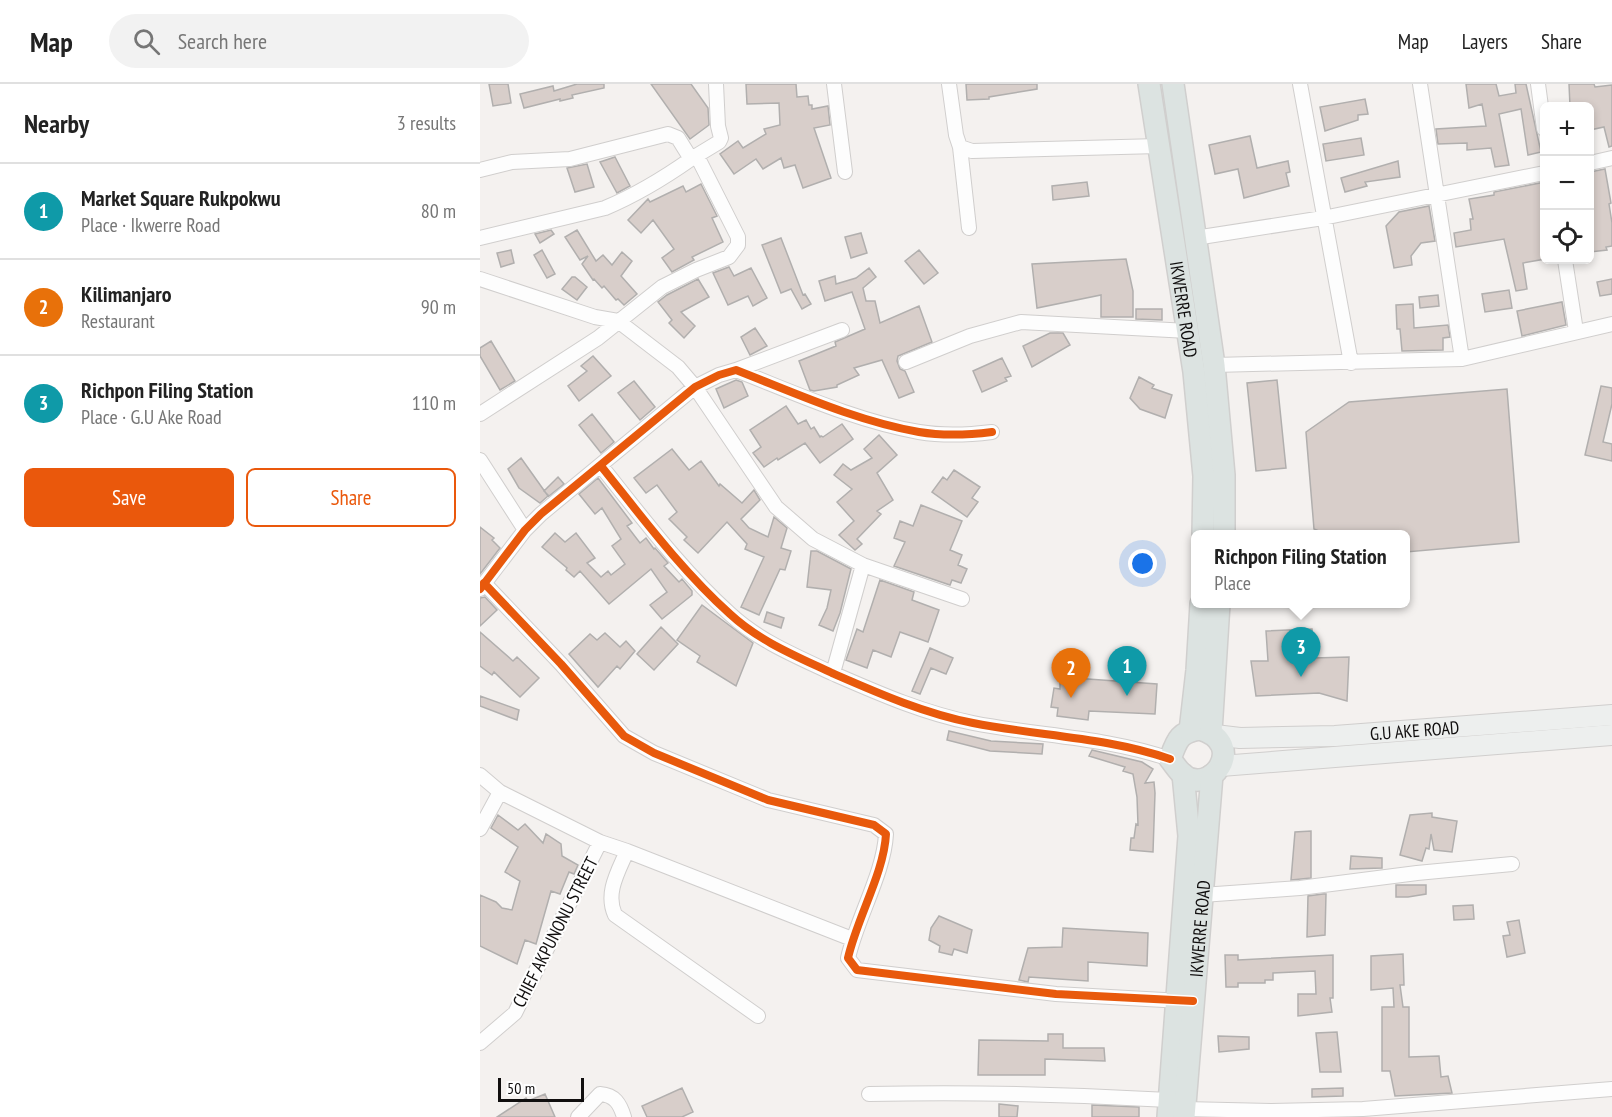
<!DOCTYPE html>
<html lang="en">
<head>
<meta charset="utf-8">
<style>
  :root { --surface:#fff; --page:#f2f2f2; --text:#222; --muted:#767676; --line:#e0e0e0; --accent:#ea580c }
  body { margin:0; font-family:"PT Sans Narrow",sans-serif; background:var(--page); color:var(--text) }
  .controls { position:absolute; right:18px; top:18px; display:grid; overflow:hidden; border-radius:9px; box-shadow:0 3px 9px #0003 }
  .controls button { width:54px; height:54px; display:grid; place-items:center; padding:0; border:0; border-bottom:2px solid var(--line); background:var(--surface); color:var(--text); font:30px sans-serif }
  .scale { position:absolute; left:18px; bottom:15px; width:86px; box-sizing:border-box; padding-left:6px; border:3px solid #100e0e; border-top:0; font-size:16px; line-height:21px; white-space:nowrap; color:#100e0e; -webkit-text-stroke:4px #fefefe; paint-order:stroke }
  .you { position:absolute; left:663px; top:480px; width:21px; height:21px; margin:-15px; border:4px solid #fff; border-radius:50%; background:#1a73e8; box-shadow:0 0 0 9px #1a73e833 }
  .badge { display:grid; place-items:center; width:39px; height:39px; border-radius:50%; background:var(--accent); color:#fff; font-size:20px; font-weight:700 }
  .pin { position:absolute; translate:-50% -50px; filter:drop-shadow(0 2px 3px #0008) }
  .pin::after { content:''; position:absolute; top:32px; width:21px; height:18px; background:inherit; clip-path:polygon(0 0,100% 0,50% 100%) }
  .popup { position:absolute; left:711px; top:446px; width:219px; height:78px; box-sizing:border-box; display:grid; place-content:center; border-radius:9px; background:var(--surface); filter:drop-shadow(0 2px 4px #0005); font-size:20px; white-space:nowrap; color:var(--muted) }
  .popup b { font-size:22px; color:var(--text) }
  .popup::after { content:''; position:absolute; left:50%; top:100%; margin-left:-12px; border:12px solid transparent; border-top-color:var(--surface) }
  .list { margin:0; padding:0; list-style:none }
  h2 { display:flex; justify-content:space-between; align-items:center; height:78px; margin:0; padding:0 24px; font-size:26px }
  h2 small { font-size:20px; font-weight:400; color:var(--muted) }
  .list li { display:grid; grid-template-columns:39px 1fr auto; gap:18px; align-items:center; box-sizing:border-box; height:96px; padding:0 24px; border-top:2px solid var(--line) }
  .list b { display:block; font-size:22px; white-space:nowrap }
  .list p { margin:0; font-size:20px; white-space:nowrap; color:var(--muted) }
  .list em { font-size:20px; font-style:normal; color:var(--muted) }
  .actions { display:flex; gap:12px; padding:18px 24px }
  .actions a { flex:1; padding:14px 0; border:2px solid var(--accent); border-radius:9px; text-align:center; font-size:21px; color:var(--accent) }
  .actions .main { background:var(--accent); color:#fff }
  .icon { flex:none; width:33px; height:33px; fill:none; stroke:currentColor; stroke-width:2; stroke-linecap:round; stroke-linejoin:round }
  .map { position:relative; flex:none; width:1132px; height:1033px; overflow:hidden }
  header { display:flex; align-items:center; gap:36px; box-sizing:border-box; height:84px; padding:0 30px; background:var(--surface); border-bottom:2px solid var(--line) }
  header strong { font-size:28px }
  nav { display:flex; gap:33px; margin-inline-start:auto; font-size:21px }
  .search { width:420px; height:54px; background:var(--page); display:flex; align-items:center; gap:15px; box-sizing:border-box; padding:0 21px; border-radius:33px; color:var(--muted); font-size:22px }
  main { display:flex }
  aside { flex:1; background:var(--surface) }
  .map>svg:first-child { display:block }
  .building { fill:#d8ceca; stroke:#b1afae; stroke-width:1.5 }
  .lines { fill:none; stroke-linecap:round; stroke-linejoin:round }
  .minor-casing { stroke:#d0cecd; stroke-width:16 }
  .secondary-casing { stroke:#d0cecd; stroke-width:22 }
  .primary-casing { stroke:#d0cfce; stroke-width:24 }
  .minor { stroke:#fdfdfd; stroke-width:14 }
  .secondary { stroke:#edefee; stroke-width:20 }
  .primary { stroke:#dce3e1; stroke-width:21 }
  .cycleway-casing { stroke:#fefefe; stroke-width:11 }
  .cycleway { stroke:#e8590c; stroke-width:8 }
  .labels { text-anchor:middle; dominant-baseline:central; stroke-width:4.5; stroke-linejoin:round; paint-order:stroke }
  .street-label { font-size:18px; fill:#100e0e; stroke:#fefefe }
</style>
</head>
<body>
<header>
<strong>Map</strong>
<div class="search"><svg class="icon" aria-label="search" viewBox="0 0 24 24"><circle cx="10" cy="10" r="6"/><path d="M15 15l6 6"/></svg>Search here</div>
<nav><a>Map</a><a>Layers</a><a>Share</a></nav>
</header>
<main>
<aside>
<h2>Nearby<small>3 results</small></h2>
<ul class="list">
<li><span class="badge" style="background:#0f9aa8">1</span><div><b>Market Square Rukpokwu</b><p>Place · Ikwerre Road</p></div><em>80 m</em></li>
<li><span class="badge" style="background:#e8710a">2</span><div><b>Kilimanjaro</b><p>Restaurant</p></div><em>90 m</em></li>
<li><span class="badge" style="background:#0f9aa8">3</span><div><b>Richpon Filing Station</b><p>Place · G.U Ake Road</p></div><em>110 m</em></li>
</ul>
<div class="actions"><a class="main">Save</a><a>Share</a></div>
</aside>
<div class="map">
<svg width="1132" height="1033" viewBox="0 0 1132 1033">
  <rect width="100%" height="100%" fill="#f4f1ef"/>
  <path class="building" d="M9,0H28L31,19L13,22Z
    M97,0H124V4L92,11L93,14L80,17V15L44,24L40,10L73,2L74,7Z
    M171,0H211L228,24L229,41L210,55Z
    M266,0H316L317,13L328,12L329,21H332V25L348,22L350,41L334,44L351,94L323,104L315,81L304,84L301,74L283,85L276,75L254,90L240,70L258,57L263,64L286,50L284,45L300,41L299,19L267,20Z
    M486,0H557V5L509,13V15L487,16Z
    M986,0H1016L1019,12L1036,9L1035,0H1046L1061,68L1048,71L1041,25L1019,30L1029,81L1015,83L1011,64L987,66V59L958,60L956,45L1006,42L1002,20L989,24Z
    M1089,0H1114L1115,3L1132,1V62L1129,63L1124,43L1110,46V22H1090Z
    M885,15L888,30L878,31V36L845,47L840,23Z
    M770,52L777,84L808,77L810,88L806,89L809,102L764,114L758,85L735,90L729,61Z
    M881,54L884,71L846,77L843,60Z
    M135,73L150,102L137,109L120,78Z
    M918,77L920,93L885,98L887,102L865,108L861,94Z
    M107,80L114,103L95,108L87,84Z
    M1125,85L1131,119L1129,120L1132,139V162L1126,163L1127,166L1110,168V118H1113L1110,88Z
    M607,98L609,112L573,116L572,102Z
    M1065,98V106H1062L1065,136V175L1043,179L1047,205L1036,207L1024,155L976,163L974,149L991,146L990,135H993L989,115L1014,111V108Z
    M221,100L237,132L232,134L243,158L212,173L214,176L192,188L182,174L194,165L173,136L161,149L148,136L168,115L170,118L203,102L206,108Z
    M949,122L955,157L941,159L931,172L932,181L914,184L906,142L919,128Z
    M71,146L74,150L60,159L55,150Z
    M97,146L116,177L123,171L132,181L142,168L152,177L141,192L157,210L144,221L138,215L136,216L124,202L122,204L114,195L113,196L102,180L108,172L100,176L85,153Z
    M381,149L387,169L371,174L365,153Z
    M301,154L323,211L325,210L331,220L322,225L311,205L301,209L282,161Z
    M31,166L34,179L21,183L17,169Z
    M62,166L75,190L67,194L54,171Z
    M439,166L458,189L444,200L425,177Z
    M646,175L653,207V233H621V211L557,224L552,180Z
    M249,183L254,192L271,184L287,214L273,222L268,212L248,221L233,189Z
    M389,184L396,193L383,204L386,217H395L400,239L439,222L452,258L418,272L417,277L420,285L425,287L434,308L419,314L402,276L374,284L379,291L357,301V303L334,307L330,306L319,277L356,262L355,258L385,245L372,208L345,217L339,197L355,192L356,200L376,194Z
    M92,193H95L107,203L97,216L82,205Z
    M218,195L229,213L201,228L215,242L204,254L189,239L192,236L178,218L187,211Z
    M1132,195V210L1120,212L1117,198Z
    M1029,206L1032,224L1005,228L1002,210Z
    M958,211L959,222L940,224L939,213Z
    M1082,218L1086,241L1042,252L1037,227Z
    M933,220L934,244L968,241L970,253L963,254V266L922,267L920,245H917L916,221Z
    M656,225H682V236L656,235Z
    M275,244L287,262L270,271L261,253Z
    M570,249H583L590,261L552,283L543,262Z
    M11,257L35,297L20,306L0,272V264Z
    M113,272L131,292L99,317L88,302L107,287L101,282Z
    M522,274L531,292L525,294L527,297L502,308L493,287Z
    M659,293L674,301L672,304L692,311L685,334L660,325L650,314Z
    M256,296L262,298L268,312L244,324L236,305Z
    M797,296L806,384L776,387L767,299Z
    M154,297L175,323L160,336L138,309Z
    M1121,302L1132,304V320L1123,358L1132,360V377L1105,371Z
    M1027,305L1039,458L926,468V450H846L834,445L826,348L869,318Z
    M306,322L318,340L326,336L331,345L334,343L340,353L341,352L343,353L362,340L373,355L340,379L325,359L298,376L297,374L284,383L273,369L281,363L270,346Z
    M112,330L134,358L121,369L99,341Z
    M399,351L417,371L397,389L413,416L397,427L401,430L377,455L382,460L375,466L359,451L374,437L357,418L372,405L354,391L363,380L371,386L392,374L384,365Z
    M192,365L209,386L221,377L239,402L240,400L262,419L274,406L280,416L261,435L269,444L288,453L294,433L307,444L301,464L311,467L305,486L300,485L279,531L261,523L284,473L265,465L267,460L247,438L218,469L204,456L207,453L189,435L197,428L177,401L166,409L154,394Z
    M41,374L68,412L60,419L39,404L28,385Z
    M474,386L500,403L492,414L498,418L487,433L452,408L463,393L467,396Z
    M78,393L84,400L69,412L64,407Z
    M118,394L152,439L147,442L160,459L166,454L174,465L175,464L188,479L184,482L199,498L202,495L212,507V511L182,535L170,521L187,508L171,485L129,520L100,487L94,493L86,486L87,484L62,463L75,449L85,458L96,449L115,474L107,479L121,493L128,487L131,491L145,480L132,462L141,455L122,424L115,430L99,410Z
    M441,421L482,437L470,466L482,471L478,481L487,485L481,499L472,496L470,501L414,482L425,458L414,454L420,437L433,442Z
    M0,443L14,454L12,456L20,464L0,490Z
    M331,467H337L371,485L360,529L353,547L339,541L347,524L351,506L327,503Z
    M400,496L434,508L432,516L459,526L448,558L420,548L411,573L393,566L387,584L366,576L377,545L383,548Z
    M5,513L17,526L0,542V514Z
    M222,521L273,559L256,602L217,578L220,572L197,556Z
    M287,528L304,534L301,544L284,538Z
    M181,543L198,560L174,586L157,570Z
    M832,545L833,574L869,573L867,617L839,609L776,612L771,577H788L786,547Z
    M0,548L33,577L37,573L59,594L40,613L14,588L12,591L0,582Z
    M125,549L140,563L146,557L155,567L140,585L137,582L118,603L89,570L110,550L117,556Z
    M450,564L473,574L466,590L451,584L440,610L432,607Z
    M580,593L677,600L675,630L609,627L608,636L577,632L578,624L571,623L574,604L580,605Z
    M0,612L39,626L37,636L0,622Z
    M469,647L511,657L563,660L562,670L510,667L467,656Z
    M612,666L662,678L673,685L665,699L674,698L675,709L673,768L650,766L651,754H654L656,740L658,741L657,713L653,690L643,687L645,683L609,672Z
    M952,729V733L977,737L972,768L954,766L951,750L949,765L946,764L942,777L920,771L930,731Z
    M18,731L38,746L45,740L63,759L66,750L81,760L82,772L98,781L94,790L89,788L80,810L71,807L56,860L45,856L37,880L0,862V811L16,818L22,824L32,826L40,797L25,788L38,763L11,744Z
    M831,747V794L811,796L815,748Z
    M871,772L902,774V784L870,785Z
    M916,801H946V810L928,813H916Z
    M843,810H846L845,851L827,853L828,812Z
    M993,821L994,835L974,836L973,822Z
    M459,832L492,846L487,869L474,865L472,871L459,868L460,862L449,856L451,844Z
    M1039,836L1045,869L1027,873L1023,852L1030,851L1027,838Z
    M583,844L668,849L667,882L608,878V897L549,893L548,898L539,896L548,864L582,863Z
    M923,870L924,901H920L923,923H929V973L959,972L961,993L968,992L972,1009L915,1012L910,987H902V923H914L913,904L891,906V872Z
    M745,871H758V876L853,871V914H850L852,928L818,932V910H836L835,887L793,889V896H785V899H758V903H746Z
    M857,948L861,988H840L836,949Z
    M568,950H583V964H624L625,977L565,975V991H498L499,956L568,957Z
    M738,952L769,953V965L739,968Z
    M202,1004L213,1028L202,1033H167L162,1022Z
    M863,1004V1012L832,1013V1005Z
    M65,1010L75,1033H17L46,1014L48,1017Z
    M519,1020L538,1022L537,1033H519Z
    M612,1021L659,1023V1033H612Z"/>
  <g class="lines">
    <g class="minor-casing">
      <path id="minor" d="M354,0L365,88
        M469,0L476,51L480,63L492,67L679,62
        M820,0L871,279
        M940,0L982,275
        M1058,0L1064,45
        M480,63L489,144
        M1110,79L1132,74
        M0,86L32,78L90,75L188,50L198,54L211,75L239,58L241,54L238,42L236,0
        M0,154L125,124C156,111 184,94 211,75
        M715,154L843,134L1064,89
        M1085,176L1096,247
        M0,195L115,233L138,237L198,283L215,303L296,423L333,455L383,481L482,515
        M426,278L490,252L541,238L708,247
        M734,281L982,275L1132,240
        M256,286L362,246
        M0,330L118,254L182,203L216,186L249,173L258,161V153L217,72
        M0,376L45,446
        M121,382C162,433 201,486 250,530C279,557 316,572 352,589C398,609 443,629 493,639C559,652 626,653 690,675
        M4,499L81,580L144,652L174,669L288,716L394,741L406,750C404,789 377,834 368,874L377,886L576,910L702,917
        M0,505L45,446L61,430L215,303L239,291L256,286C315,309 376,337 439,348C463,352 488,351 512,348
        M353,589L383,481
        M0,691L20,708L120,758L147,767L372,855
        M0,745L20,708
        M147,767C138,788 125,809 135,831L278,932
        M722,811L820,804L937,789L1032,780
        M0,959L35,929L120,758
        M389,1010C490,1008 589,1010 689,1016
        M704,1025L791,1027L883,1025L1132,1005
        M98,1033L120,1010C135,1011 140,1020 144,1033"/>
    </g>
    <g class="secondary-casing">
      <g id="secondary">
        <path id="s1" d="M735,651L760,654L855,652L1132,631"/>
        <path d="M741,682L1132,651"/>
      </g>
    </g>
    <g class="primary-casing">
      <g id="primary">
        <path id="s2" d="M669,0L714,288L724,392L723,450"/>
        <path d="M693,0L734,281L744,391V450"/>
        <path d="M720,645C769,660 730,714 702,690C698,686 694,680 690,675C697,656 699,648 720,645Z"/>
        <path d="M710,647L717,586L721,520"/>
        <path d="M731,648L739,520"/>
        <path d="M688,1033L709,752L703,690"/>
        <path id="s3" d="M704,1033L732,691"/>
      </g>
    </g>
    <use href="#minor" class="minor"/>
    <use href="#secondary" class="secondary"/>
    <use href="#primary" class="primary"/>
    <g class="cycleway-casing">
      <path id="cycleway" d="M121,382C162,433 201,486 250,530C279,557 316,572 352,589C398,609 443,629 493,639C559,652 626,653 690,675
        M4,499L81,580L144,652L174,669L288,716L394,741L406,750C404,789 377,834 368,874L377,886L576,910L713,917
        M0,505L45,446L61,430L215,303L239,291L256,286C315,309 376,337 439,348C463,352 488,351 512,348"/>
    </g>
    <use href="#cycleway" class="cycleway"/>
  </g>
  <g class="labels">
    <g class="street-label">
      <text stroke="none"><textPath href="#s2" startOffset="228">IKWERRE ROAD</textPath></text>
      <text stroke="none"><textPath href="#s1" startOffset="200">G.U AKE ROAD</textPath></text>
      <text stroke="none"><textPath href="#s3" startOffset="189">IKWERRE ROAD</textPath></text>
      <text transform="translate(75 848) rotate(-63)">CHIEF AKPUNONU STREET</text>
    </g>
  </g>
</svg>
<div class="controls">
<button>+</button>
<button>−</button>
<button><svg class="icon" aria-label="locate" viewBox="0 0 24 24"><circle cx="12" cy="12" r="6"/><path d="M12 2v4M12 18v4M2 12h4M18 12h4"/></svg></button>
</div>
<div class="scale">50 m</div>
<div class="you"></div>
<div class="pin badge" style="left:647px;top:612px;background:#0f9aa8">1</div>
<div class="pin badge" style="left:591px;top:614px;background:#e8710a">2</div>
<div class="pin badge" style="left:821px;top:593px;background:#0f9aa8">3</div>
<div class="popup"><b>Richpon Filing Station</b>Place</div>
</div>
</main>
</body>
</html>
